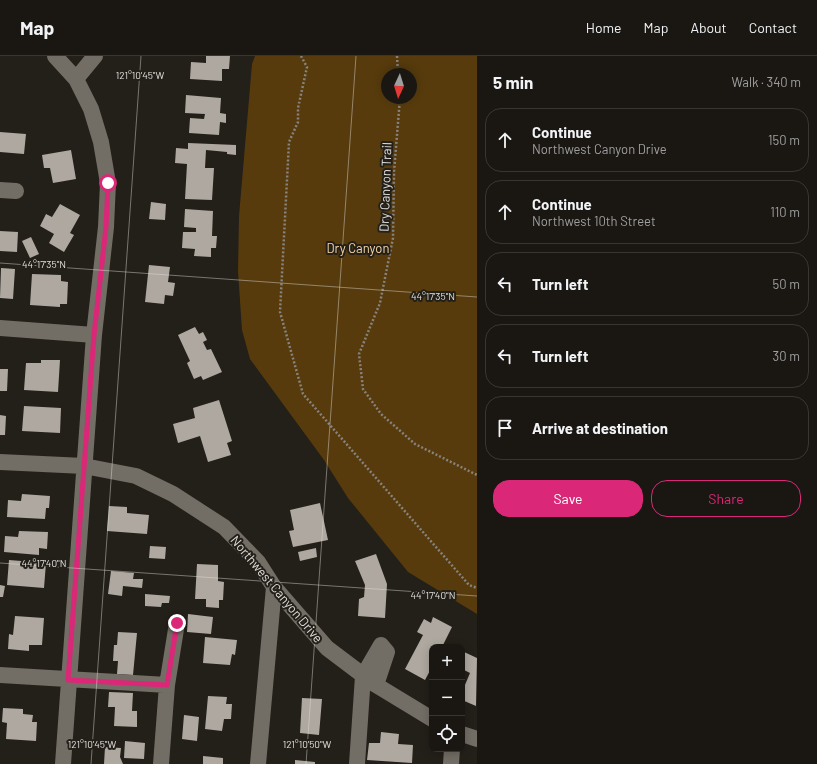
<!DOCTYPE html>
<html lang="en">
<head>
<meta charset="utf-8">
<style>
  :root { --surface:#1a1713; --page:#23201c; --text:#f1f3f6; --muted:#9f9fa0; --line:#383633; --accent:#db2777 }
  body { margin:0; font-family:Barlow,sans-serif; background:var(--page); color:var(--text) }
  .controls { position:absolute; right:12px; bottom:12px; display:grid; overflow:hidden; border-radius:8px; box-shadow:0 2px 10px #0003 }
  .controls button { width:36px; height:36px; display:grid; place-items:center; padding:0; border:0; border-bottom:1px solid var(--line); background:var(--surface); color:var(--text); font:20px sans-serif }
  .compass { position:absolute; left:381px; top:12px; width:36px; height:36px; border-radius:50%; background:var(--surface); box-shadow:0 2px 10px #0003; rotate:184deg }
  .stop { position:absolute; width:12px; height:12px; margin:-9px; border:3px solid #db2777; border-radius:50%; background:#fff }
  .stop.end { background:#db2777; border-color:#fff; box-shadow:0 1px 4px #0008 }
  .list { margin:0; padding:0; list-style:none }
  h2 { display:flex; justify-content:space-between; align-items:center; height:52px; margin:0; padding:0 16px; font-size:17px }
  h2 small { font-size:13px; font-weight:400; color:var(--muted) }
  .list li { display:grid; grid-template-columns:26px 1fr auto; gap:12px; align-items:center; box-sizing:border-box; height:64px; margin:0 8px 8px; padding:0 8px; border:1px solid var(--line); border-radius:16px }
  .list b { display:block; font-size:15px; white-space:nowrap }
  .list p { margin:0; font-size:13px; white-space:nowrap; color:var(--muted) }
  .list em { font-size:13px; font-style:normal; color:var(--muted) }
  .actions { display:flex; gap:8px; padding:12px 16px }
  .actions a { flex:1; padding:9px 0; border:1px solid var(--accent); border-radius:16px; text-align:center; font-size:14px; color:var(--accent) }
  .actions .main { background:var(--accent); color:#fff }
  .icon { flex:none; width:22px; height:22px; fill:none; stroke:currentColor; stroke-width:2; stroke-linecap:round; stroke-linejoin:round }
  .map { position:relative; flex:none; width:477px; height:708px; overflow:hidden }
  header { display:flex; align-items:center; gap:24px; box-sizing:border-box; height:56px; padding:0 20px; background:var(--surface); border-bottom:1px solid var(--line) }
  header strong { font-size:19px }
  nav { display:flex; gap:22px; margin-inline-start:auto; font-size:14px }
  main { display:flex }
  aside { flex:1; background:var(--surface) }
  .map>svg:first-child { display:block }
  .green { fill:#573b0d; fill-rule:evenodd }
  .building { fill:#aea8a0 }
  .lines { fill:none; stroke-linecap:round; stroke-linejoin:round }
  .path { stroke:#87837e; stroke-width:2.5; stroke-dasharray:2 2; stroke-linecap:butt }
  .minor { stroke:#726d65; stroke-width:16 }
  .route { stroke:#db2777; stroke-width:5 }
  .ticks { fill:none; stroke:#e2dfdb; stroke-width:1; stroke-opacity:0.45 }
  .labels { text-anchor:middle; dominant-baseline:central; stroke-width:4; stroke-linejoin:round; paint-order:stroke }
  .street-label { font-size:13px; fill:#e2dfdb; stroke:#231f19 }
  .park-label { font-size:13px; fill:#f6d5a7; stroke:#231f19 }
  .ticks-label { font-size:10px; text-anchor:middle; fill:#e2dfdb; stroke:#231f19; stroke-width:4; stroke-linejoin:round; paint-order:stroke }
</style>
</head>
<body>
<header>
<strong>Map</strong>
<nav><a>Home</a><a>Map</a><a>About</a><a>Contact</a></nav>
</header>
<main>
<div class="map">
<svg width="477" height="708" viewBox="0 0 477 708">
  <rect width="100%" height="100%" fill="#231f19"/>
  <path class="green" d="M255,0H477V558L408,516L348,442L324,404L250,303L242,274L238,215L239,160L252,8ZM387,18H411V42H387Z"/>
  <path class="building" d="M206,0H230L229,13H222V25L190,23L191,6L206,7Z
    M186,39L221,42L220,57L226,58V67L220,66L219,79L189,77L190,62L204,63L205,58L185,57Z
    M0,76L26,78L24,98L0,96Z
    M188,87L236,89V99L227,98V96L206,94L205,112H214L212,144L185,143L187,108L175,107L176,92L188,93Z
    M71,94L76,123L53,127L50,112H44L42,99Z
    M151,146L166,148L165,164L149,163Z
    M60,148L80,159L70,177L74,179L64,196L49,187L54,178L40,170L46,158L52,161Z
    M185,153L213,155L212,180H217L216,192H211V201L194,200L195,193L182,192L183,176H196V172L184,171Z
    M0,175L18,176L17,196L0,195Z
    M31,181L39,198L30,202L22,185Z
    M149,209L170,211L168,226L175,227L173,240L165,239L164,248L145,246Z
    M1,212L15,213L13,243L0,242Z
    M32,218L61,219V225L68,226L67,248H60V251L30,249Z
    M195,271L199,278L203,276L207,284L203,286L207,294L211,293L222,316L203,324L201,320L194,323L187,307L190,305L178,279Z
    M41,304H60L58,336L24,334L26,307H41Z
    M0,313H8L7,335H0Z
    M219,344L232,385L227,387L231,399L208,406L200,380L178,387L173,368L195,362L193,352Z
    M24,350L61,352L60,377L22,375Z
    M0,359L6,360L5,379H0Z
    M22,438L50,440L49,452H46L45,463L7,461L8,444L21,445Z
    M320,447L328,484L293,491L289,475L294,474L290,454Z
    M109,450L127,451V457L149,459L147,478L107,475Z
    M19,475L48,476L47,493L39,492V499L4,496L5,480L18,481Z
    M150,490L166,491L165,503L149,502Z
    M316,492L317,501L300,505L298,496Z
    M376,498L387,528L385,562L358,560L359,543L364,541L365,529L355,505Z
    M9,504L46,507L44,532L7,529Z
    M197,508L218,509V525L224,526L223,544H219V552L206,551V543H195Z
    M111,515L134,517L133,523H143L142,532L123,530L122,540L108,538Z
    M0,529L5,530L3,541H0Z
    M145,538L170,540L169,547H162L161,551L145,550Z
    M188,558L213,561L211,578L187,576Z
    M15,560L44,562L42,589H29V595L8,593L9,578L13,579Z
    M433,561L452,571L442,591H432V611L425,624L405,613L423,579L417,576L424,563L431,567Z
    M118,576L137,577L133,619L117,618L118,605H113L114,589H117Z
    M205,581L237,584L235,599L232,598L230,609L203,607Z
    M462,595L477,602L476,650L462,644V636L470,617L462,613Z
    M109,636L133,637L132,655H137V671L114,670L115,651H108Z
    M208,640L227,641L226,648H232L231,663H224L222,675L205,673Z
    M302,642L322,643L319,679L300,677Z
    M3,652L23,653V658L33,659L32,666H37L36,685L6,683L7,667L2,666Z
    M184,659L199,661L197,685L182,683Z
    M381,676L399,678L398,688L413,689L412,707L367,704L369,687H380Z
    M125,685L145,687L144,703L124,702Z
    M105,691L121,692L120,701L123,708H104Z
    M203,700L223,702V708H203Z
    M295,704L315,706V708H295Z"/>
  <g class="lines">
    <path class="path" d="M301,0L307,11L298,52V66L289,86L280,256L303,338L469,529L477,532
      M397,0L398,18
      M400,42L394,116L393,182L380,247L359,298L363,333L381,358L415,388L477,419"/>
    <path class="minor" d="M55,0L76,23L91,53L101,86L108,127L106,171L94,279L63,708
      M76,23L95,0
      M0,134L16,135
      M0,272L94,279
      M0,406L84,410L136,420L173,438L224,471L258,506L274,531L327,592L376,629L432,663
      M0,619L167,629L161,708
      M167,629L177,567
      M462,678L477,683
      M258,708L274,531
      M357,708L363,620L381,589L387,596L376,629
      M451,708L452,693"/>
  </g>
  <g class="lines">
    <path class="route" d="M108,127L106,171L94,279L68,624L167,629L177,567"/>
  </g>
  <path class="ticks" d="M0,207L477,241M0,507L477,540M91,708L141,0M306,708L356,0"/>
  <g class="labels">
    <g class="street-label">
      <text transform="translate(385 131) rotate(-88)">Dry Canyon Trail</text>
      <text transform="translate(277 533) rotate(50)">Northwest Canyon Drive</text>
    </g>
    <g class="park-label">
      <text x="358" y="192">Dry Canyon</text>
    </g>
  </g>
  <g class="ticks-label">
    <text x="140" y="23">121°10'45"W</text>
    <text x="44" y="212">44°17'35"N</text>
    <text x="433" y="244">44°17'35"N</text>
    <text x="44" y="511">44°17'40"N</text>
    <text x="433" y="543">44°17'40"N</text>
    <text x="92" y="692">121°10'45"W</text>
    <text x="307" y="692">121°10'50"W</text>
  </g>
</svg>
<div class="controls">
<button>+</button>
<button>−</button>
<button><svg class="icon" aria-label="locate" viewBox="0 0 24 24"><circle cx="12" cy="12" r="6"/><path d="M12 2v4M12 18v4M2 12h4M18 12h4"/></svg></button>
</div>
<svg class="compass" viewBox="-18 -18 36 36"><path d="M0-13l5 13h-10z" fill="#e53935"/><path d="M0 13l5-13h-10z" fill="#9f9fa0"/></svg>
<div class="stop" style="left:108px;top:127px"></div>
<div class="stop end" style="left:177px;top:567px"></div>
</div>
<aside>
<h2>5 min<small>Walk · 340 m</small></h2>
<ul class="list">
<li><svg class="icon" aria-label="ahead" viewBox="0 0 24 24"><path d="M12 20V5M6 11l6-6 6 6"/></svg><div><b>Continue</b><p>Northwest Canyon Drive</p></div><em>150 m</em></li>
<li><svg class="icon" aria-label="ahead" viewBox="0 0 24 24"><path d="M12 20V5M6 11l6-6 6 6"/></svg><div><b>Continue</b><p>Northwest 10th Street</p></div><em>110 m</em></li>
<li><svg class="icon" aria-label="left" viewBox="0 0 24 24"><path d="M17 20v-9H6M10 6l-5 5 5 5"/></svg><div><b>Turn left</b></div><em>50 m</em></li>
<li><svg class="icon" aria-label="left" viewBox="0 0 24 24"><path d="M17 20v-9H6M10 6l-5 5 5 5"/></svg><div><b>Turn left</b></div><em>30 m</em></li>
<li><svg class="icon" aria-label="arrive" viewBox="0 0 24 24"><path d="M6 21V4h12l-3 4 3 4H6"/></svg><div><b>Arrive at destination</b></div></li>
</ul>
<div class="actions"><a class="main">Save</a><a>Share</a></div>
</aside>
</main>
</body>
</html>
